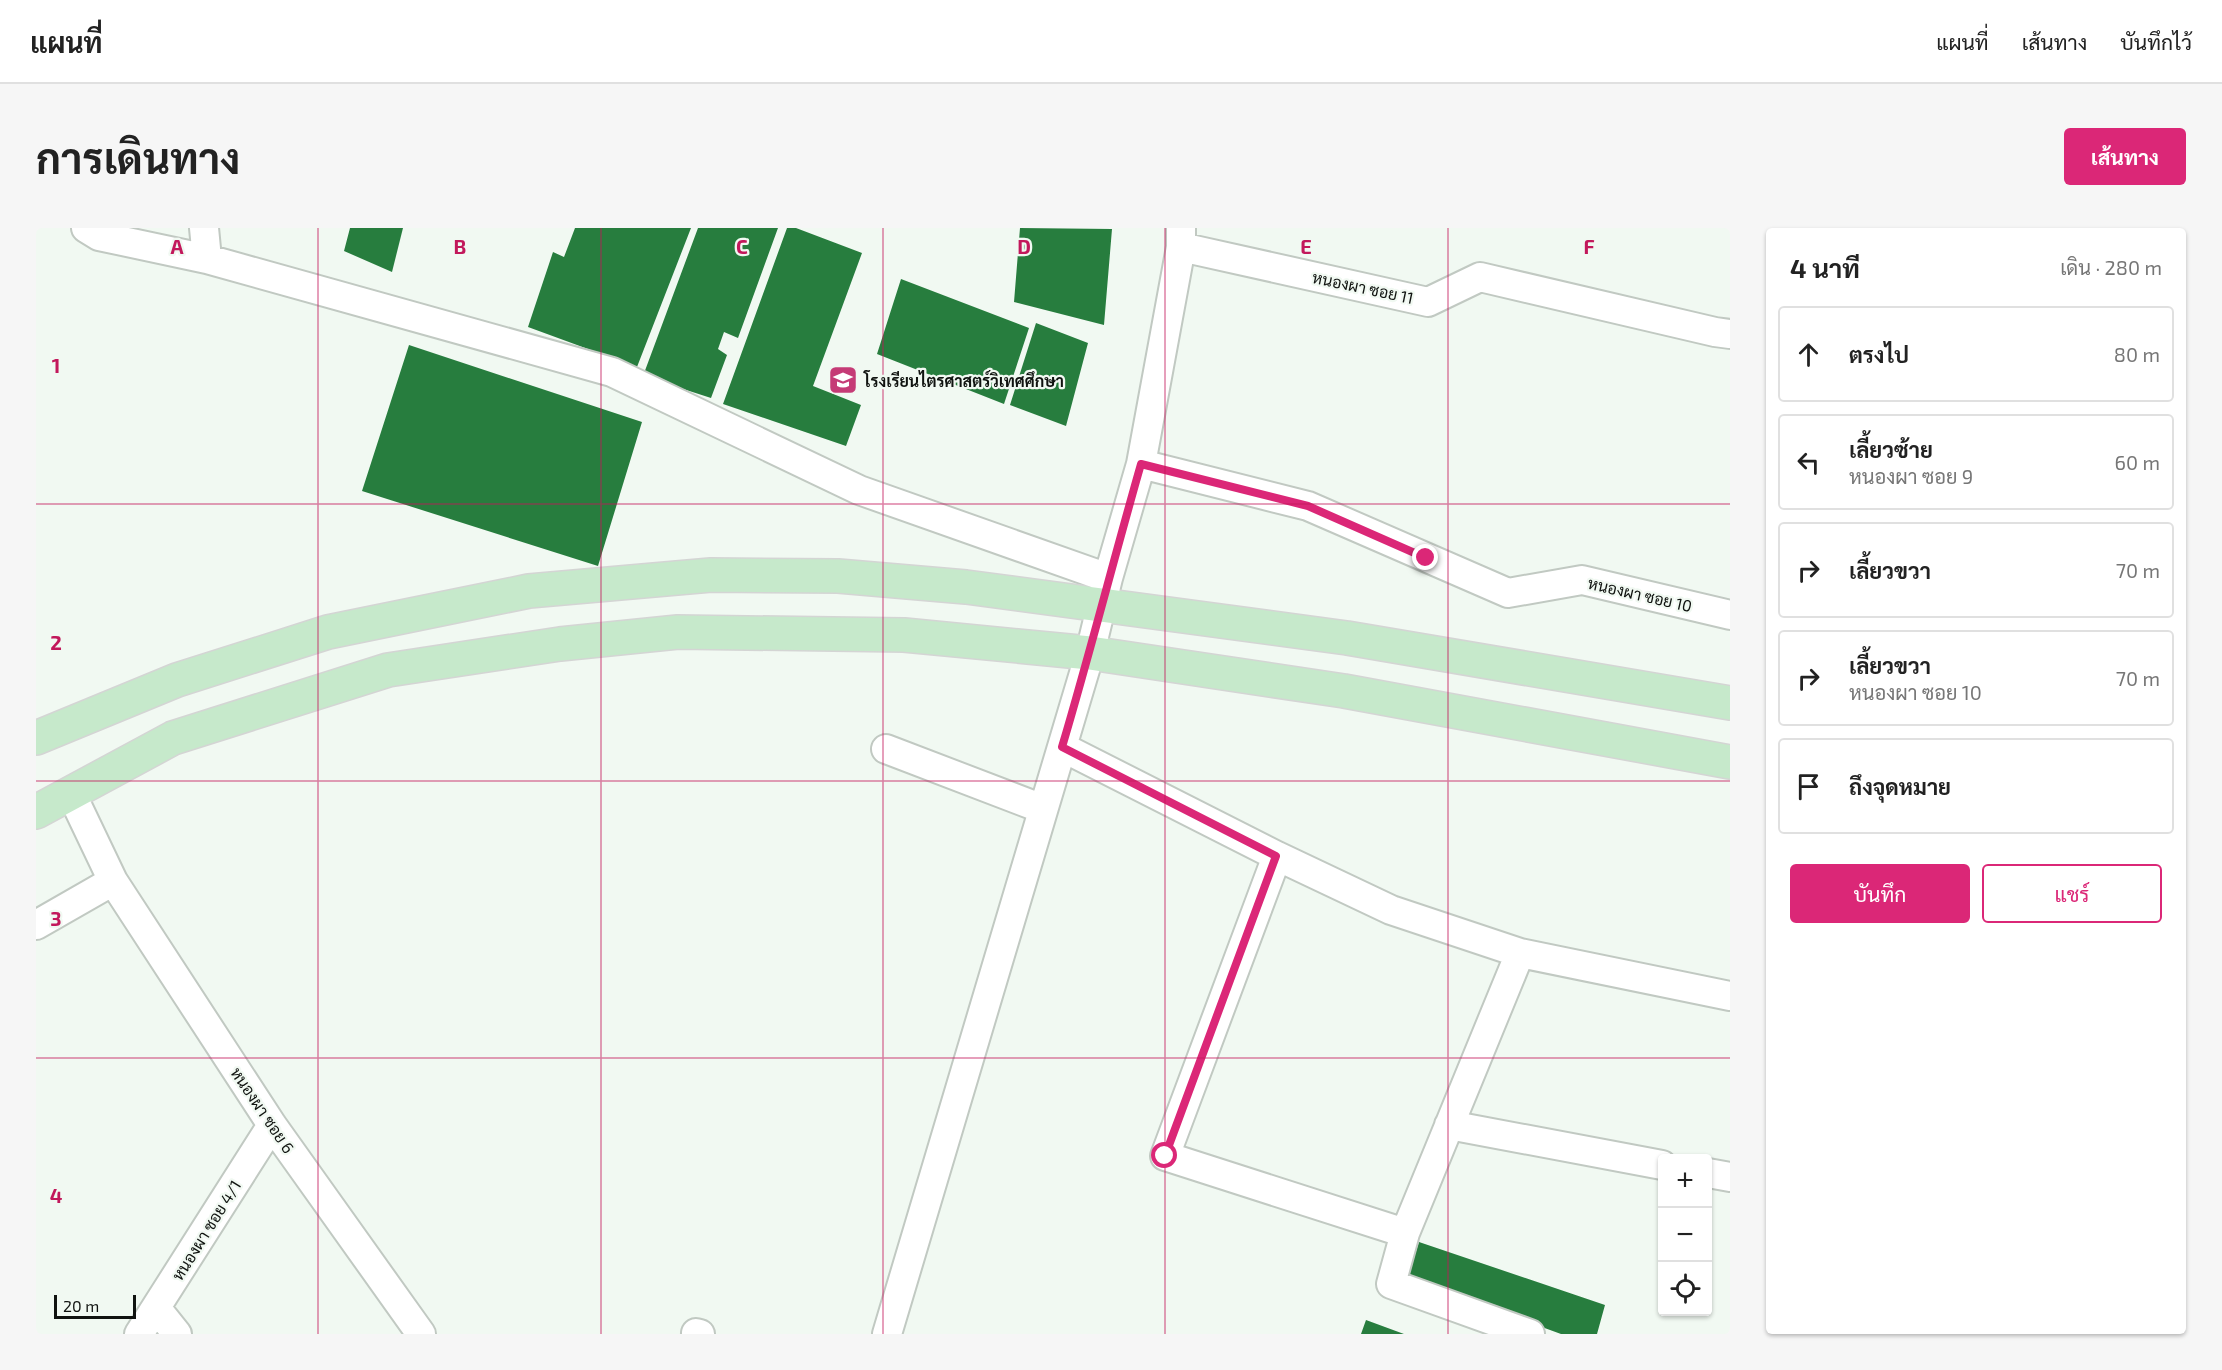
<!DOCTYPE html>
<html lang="th">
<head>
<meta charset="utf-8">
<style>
  :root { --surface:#fff; --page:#f6f6f6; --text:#222; --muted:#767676; --line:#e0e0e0; --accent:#db2777 }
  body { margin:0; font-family:"Exo 2",Sarabun,sans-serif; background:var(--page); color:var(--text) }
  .controls { position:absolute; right:18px; bottom:18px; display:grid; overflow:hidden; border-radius:6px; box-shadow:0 2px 4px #0004 }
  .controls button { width:54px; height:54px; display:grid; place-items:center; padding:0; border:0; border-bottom:2px solid var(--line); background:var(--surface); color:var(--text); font:30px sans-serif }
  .scale { position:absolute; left:18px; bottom:15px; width:82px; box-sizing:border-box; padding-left:6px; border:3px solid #101310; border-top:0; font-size:16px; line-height:21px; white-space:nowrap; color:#101310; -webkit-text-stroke:4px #f1f9f2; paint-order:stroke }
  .stop { position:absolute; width:18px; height:18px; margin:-14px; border:4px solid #db2777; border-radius:50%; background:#fff }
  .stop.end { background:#db2777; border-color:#fff; box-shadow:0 2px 6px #0008 }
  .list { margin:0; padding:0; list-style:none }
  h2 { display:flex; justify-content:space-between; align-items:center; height:78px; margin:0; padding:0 24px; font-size:26px }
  h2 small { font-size:20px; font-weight:400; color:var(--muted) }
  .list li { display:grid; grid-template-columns:39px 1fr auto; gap:18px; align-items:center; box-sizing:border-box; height:96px; margin:0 12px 12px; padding:0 12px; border:2px solid var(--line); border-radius:6px }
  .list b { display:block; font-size:22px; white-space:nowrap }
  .list p { margin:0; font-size:20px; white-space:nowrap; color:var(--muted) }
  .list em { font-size:20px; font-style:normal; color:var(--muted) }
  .actions { display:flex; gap:12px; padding:18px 24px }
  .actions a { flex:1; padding:14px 0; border:2px solid var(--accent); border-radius:6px; text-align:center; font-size:21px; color:var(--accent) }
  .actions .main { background:var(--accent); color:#fff }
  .icon { flex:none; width:33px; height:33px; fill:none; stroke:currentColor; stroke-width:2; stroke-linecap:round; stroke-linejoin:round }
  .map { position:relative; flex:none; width:1694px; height:1106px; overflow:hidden; border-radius:6px }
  header { display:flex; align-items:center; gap:36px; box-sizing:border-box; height:84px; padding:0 30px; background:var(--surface); border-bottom:2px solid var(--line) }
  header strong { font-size:28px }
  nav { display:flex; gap:33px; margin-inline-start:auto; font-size:21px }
  .intro { display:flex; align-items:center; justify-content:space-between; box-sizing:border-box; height:144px; padding:0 36px }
  h1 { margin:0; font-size:42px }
  .button { padding:15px 27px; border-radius:6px; background:var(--accent); color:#fff; font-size:21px; font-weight:700 }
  main { display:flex; gap:36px; padding:0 36px }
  aside { flex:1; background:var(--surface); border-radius:6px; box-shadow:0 2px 4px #0004 }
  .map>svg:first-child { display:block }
  .building { fill:#277d3e }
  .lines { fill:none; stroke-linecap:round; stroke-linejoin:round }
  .minor-casing { stroke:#c1c9c2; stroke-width:32 }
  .major-casing { stroke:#d4d5d4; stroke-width:36 }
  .minor { stroke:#fff; stroke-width:28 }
  .major { stroke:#c6e9cb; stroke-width:33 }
  .route { stroke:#db2777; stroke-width:8 }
  .grid { fill:none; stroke:#c2185b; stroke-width:1.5; stroke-opacity:0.55 }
  .labels { text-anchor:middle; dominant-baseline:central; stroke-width:4.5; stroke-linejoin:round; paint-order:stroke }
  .street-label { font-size:16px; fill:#101310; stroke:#f1f9f2 }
  .poi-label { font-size:16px; font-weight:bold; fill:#101310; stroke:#f1f9f2; text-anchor:start }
  .grid-label { font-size:20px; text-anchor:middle; font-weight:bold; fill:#c2185b; stroke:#f1f9f2; stroke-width:4.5; stroke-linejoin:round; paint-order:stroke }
</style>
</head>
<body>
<header>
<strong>แผนที่</strong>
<nav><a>แผนที่</a><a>เส้นทาง</a><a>บันทึกไว้</a></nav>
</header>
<div class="intro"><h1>การเดินทาง</h1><a class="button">เส้นทาง</a></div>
<main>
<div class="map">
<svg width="1694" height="1106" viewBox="0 0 1694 1106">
  <rect width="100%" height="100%" fill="#f1f9f2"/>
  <path class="building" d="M314,0H367L356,44L308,23Z
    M539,0H655L601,139L492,99L517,24L528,29Z
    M662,0H742L702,110L688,104L682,121L691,127L675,170L607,148Z
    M751,0H760L826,25L777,158L825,177L810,218L687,176Z
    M984,0L1076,1L1068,97L978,74Z
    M865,51L993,100L968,176L841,126Z
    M1000,95L1052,115L1030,198L974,177Z
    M373,117L606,194L562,338L326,263Z
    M1383,1014L1569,1077L1561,1106H1525L1371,1050Z
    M1330,1092L1368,1106H1325Z"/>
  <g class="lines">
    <g class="minor-casing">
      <path id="minor" d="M50,0L63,8L171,31L576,144L823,262L1072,350
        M168,0L171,31
        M1145,19L1392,74L1444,49L1679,104L1694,106
        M1105,236L1272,278L1472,365L1546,352L1694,387
        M1026,519L1241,628L1355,682L1484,725L1694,768
        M850,521L1007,581
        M35,565L77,653L236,897L385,1106
        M1241,628L1129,928L1369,1005
        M0,697L77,653
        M1484,725L1369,1005L1355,1056L1494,1106
        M1413,897L1626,937
        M1672,945L1694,949
        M121,1081L141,1106
        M660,1105L664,1106
        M103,1106L236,897
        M851,1106L1054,425L1072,350L1105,236L1145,19V0"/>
    </g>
    <g class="major-casing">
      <path id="major" d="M0,510L141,452L292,404L493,363L675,347L802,348L930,359L1311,410L1694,475
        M0,584L137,510L352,442L524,416L642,404L868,407L1054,425L1308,463L1694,534"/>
    </g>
    <use href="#minor" class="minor"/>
    <use href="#major" class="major"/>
  </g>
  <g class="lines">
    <path class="route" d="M1129,928L1240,628L1026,519C1054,425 1078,330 1105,236L1272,278L1390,330"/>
  </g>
  <path class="grid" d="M282,0V1106M565,0V1106M847,0V1106M1129,0V1106M1412,0V1106M0,276H1694M0,553H1694M0,830H1694"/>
  <defs>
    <g id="school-square" transform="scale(1.5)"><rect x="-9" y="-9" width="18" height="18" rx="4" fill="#c53b76" stroke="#f1f9f2"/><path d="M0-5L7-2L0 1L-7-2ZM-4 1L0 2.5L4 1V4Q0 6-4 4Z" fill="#fff"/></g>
  </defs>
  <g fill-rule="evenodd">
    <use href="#school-square" x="807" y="152"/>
  </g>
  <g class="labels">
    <g class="street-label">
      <text transform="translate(1327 59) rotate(12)">หนองผา ซอย 11</text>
      <text transform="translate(1604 366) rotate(13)">หนองผา ซอย 10</text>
      <text transform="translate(227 882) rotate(56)">หนองผา ซอย 6</text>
      <text transform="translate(170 1002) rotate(-58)">หนองผา ซอย 4/1</text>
    </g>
    <g class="poi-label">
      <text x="828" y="152">โรงเรียนไตรศาสตร์วิเทศศึกษา</text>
    </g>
  </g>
  <g class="grid-label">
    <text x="141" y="26">A</text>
    <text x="424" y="26">B</text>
    <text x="706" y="26">C</text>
    <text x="988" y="26">D</text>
    <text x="1270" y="26">E</text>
    <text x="1553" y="26">F</text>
    <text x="20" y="145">1</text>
    <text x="20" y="422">2</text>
    <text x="20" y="698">3</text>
    <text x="20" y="975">4</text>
  </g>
</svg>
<div class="controls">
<button>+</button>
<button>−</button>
<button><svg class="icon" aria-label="locate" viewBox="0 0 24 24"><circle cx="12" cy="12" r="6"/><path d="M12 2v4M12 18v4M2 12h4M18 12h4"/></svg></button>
</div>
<div class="scale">20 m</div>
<div class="stop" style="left:1129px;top:928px"></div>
<div class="stop end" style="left:1390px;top:330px"></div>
</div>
<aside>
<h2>4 นาที<small>เดิน · 280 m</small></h2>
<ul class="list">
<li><svg class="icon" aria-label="ahead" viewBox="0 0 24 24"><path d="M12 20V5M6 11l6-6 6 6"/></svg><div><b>ตรงไป</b></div><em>80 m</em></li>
<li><svg class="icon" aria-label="left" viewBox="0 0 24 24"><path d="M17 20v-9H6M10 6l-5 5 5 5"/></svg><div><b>เลี้ยวซ้าย</b><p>หนองผา ซอย 9</p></div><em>60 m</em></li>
<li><svg class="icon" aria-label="right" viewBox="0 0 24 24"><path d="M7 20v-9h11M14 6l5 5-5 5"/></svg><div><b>เลี้ยวขวา</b></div><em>70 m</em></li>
<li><svg class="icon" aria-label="right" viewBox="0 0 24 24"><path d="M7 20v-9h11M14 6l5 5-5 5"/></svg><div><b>เลี้ยวขวา</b><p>หนองผา ซอย 10</p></div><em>70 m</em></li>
<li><svg class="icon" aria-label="arrive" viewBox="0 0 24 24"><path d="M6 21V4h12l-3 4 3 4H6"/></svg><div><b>ถึงจุดหมาย</b></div></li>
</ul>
<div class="actions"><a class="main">บันทึก</a><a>แชร์</a></div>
</aside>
</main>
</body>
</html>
